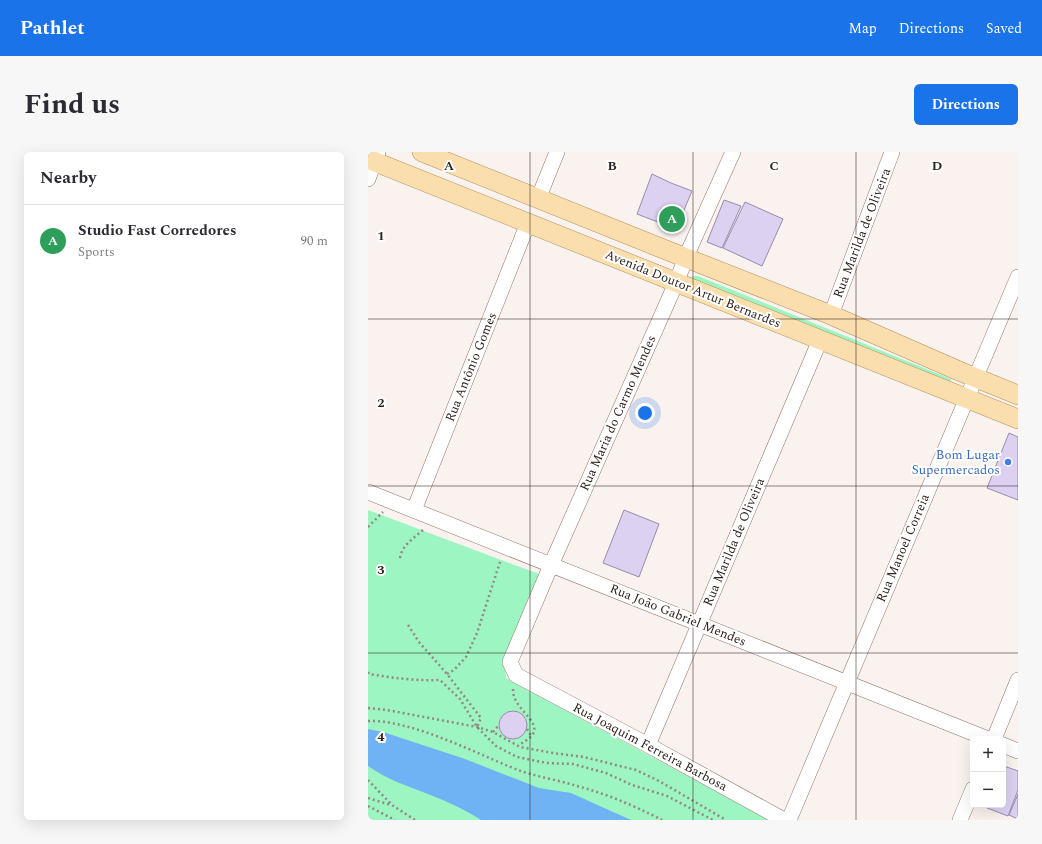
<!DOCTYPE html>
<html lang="en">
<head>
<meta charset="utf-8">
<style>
  :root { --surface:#fff; --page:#f7f7f7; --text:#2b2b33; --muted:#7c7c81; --line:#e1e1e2; --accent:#1a73e8 }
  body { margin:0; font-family:Spectral,serif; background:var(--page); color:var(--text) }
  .controls { position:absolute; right:12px; bottom:12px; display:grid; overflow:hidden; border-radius:6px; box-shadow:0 4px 16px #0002 }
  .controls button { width:36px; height:36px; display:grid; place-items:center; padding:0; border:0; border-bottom:1px solid var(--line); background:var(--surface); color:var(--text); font:20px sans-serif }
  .you { position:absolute; left:277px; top:261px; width:14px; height:14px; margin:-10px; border:3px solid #fff; border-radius:50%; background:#1a73e8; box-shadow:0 0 0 6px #1a73e833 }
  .badge { display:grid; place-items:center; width:26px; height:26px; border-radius:50%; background:var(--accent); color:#fff; font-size:13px; font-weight:700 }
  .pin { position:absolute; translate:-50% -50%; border:2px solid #fff; box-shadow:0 1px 4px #0006 }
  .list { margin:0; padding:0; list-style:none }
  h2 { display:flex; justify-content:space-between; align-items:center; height:52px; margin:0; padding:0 16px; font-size:17px }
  h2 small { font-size:13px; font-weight:400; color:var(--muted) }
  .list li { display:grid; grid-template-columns:26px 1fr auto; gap:12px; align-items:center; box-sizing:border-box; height:72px; padding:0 16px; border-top:1px solid var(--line) }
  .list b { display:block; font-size:15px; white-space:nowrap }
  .list p { margin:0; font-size:13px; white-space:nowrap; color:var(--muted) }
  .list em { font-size:13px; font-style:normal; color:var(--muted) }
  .map { position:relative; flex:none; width:650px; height:668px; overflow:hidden; border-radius:6px }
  header { display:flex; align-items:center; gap:24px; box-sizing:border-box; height:56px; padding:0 20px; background:var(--accent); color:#fff }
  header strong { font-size:19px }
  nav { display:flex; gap:22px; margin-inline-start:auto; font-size:14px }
  .intro { display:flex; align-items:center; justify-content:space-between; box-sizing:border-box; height:96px; padding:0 24px }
  h1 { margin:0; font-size:28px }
  .button { padding:10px 18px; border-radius:6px; background:var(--accent); color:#fff; font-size:14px; font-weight:700 }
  main { display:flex; gap:24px; padding:0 24px }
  aside { flex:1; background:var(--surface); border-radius:6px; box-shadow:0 4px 16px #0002 }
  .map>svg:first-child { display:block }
  .green { fill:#9df5c2 }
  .water { fill:#70b3f4 }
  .building { fill:#ddd1f2; stroke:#988cab }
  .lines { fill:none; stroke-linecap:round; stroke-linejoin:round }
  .minor-casing { stroke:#957465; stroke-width:16 }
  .major-casing { stroke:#b38e58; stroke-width:20 }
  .path { stroke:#938884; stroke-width:2.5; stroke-dasharray:2 3; stroke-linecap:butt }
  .minor { stroke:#fff; stroke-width:15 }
  .major { stroke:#fbdead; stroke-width:19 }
  .grid { fill:none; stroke:#30231d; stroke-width:1; stroke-opacity:0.55 }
  .shop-dot { fill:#3f7fe0; stroke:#fff; stroke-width:1.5 }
  .labels { text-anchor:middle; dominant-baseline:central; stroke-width:4; stroke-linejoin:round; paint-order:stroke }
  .street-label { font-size:13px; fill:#30231d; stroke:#fff }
  .shop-label { font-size:13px; fill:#366cbe; stroke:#fff; text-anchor:end }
  .grid-label { font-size:13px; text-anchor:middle; font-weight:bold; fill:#30231d; stroke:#fff; stroke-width:4; stroke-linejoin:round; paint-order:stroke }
</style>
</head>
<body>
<header>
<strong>Pathlet</strong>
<nav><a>Map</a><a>Directions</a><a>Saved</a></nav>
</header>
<div class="intro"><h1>Find us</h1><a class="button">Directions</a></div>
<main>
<aside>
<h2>Nearby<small></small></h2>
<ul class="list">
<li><span class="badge" style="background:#2e9e5b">A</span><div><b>Studio Fast Corredores</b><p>Sports</p></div><em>90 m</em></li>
</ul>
</aside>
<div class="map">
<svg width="650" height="668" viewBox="0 0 650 668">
  <rect width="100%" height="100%" fill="#faf2ef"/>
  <path class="green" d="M324,124H330L583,227L581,234L323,128Z
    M0,358L171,422L137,503L138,526L401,668H0Z"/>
  <path class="water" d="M0,577L15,580L97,607L171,636L203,641L263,668H113C96,657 78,649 60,642C39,634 18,627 0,614Z"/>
  <path class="building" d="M284,22L303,31L324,39L308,77L269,62Z
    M356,48L373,54L354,96L339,90Z
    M377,50L415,67L394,114L355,96Z
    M641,281L650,285V348L619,336Z
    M256,358L291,372L271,425L235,411Z
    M131 573a14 14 0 1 1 28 0a14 14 0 1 1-28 0Z
    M636,614L650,619V638L640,664L619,656L621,653H635Z
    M650,642V667L641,663Z"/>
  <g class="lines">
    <g class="minor-casing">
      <path id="minor" d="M365,0L321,98L308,131L183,413L142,510L148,523L280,593L416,668
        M0,27L10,0
        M170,47L189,0
        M463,163L524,0
        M0,340L620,587
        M46,358L160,71
        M626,587L650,528
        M280,593L452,188
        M635,593L650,599
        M421,668L650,125
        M592,668L605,637"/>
    </g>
    <g class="major-casing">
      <path id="major" d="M54,0L318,106L463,163L591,219L650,243
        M0,7L650,267"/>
    </g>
    <path class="path" d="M0,375L15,360
      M32,406C34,393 46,386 55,378
      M40,473L51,490L79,522L113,566L109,575
      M0,520L1,522C25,526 48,529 72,528L92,547L109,575L128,594L149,605L179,611L205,612L238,621L264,633L299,644L345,668
      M79,522L86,518L98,505L109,481L133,407
      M145,537C144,562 190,574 150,593
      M0,556L19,558L109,575L125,580L152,595L185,601L216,605L268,618L291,629L358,668
      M0,569C6,569 12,569 18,570C65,578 107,601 150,618C169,625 190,628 209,634C239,642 267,654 294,668
      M159,577L162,582L161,586
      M125,580L131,573
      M0,628L24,653L47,668
      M0,646L23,653
      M0,654L27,668"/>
    <use href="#minor" class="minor"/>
    <use href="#major" class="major"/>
  </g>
  <path class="grid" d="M162,0V668M325,0V668M488,0V668M0,167H650M0,334H650M0,501H650"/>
  <circle class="shop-dot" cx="640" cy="310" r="4"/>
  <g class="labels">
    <g class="street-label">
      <text transform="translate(494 81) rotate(-69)">Rua Marilda de Oliveira</text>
      <text transform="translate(325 137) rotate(22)">Avenida Doutor Artur Bernardes</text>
      <text transform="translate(103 215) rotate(-68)">Rua Antônio Gomes</text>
      <text transform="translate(250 261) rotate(-66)">Rua Maria do Carmo Mendes</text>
      <text transform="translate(366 390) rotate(-67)">Rua Marilda de Oliveira</text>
      <text transform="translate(535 396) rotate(-67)">Rua Manoel Correia</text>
      <text transform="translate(310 463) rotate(22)">Rua João Gabriel Mendes</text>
      <text transform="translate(282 595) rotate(28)">Rua Joaquim Ferreira Barbosa</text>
    </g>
    <g class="shop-label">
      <text x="632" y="303">Bom Lugar<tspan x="632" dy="15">Supermercados</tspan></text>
    </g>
  </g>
  <g class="grid-label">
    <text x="81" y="18">A</text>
    <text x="244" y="18">B</text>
    <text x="406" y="18">C</text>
    <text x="569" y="18">D</text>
    <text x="13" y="88">1</text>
    <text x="13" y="255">2</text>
    <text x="13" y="422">3</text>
    <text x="13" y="589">4</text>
  </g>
</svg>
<div class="controls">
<button>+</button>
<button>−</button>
</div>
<div class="you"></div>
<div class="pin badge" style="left:304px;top:67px;background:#2e9e5b">A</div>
</div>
</main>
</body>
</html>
